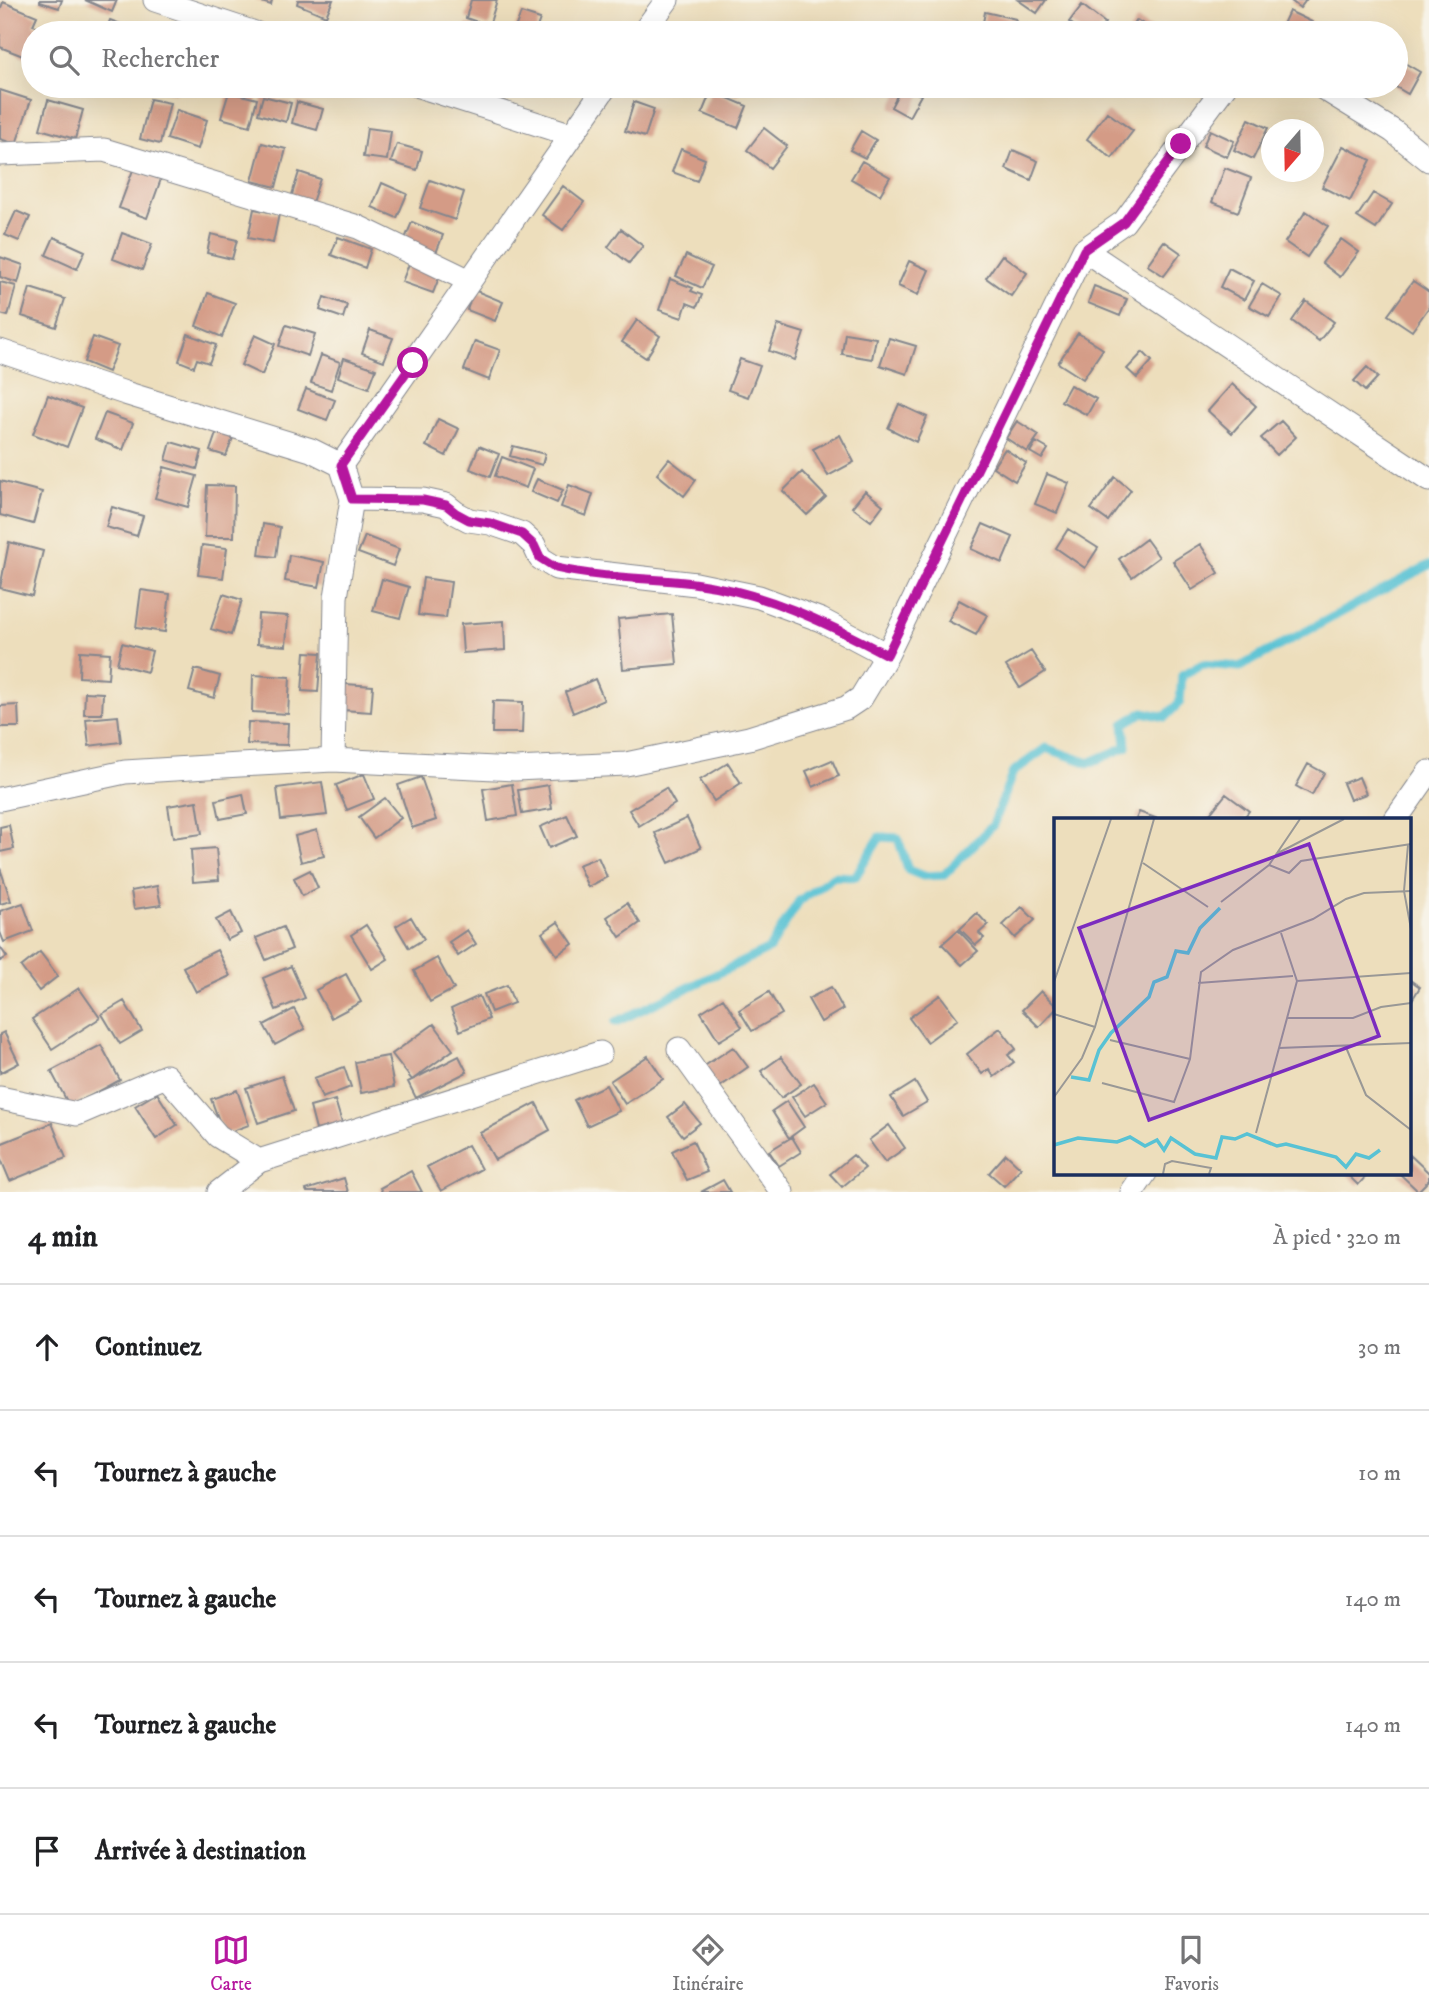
<!DOCTYPE html>
<html lang="fr">
<head>
<meta charset="utf-8">
<style>
  :root { --surface:#fff; --page:#f6f6f6; --text:#202124; --muted:#757577; --line:#e0e0e0; --accent:#b5179e }
  body { margin:0; font-family:"IM FELL DW Pica",serif; background:var(--page); color:var(--text) }
  .compass { position:absolute; left:1261px; top:119px; width:63px; height:63px; border-radius:50%; background:var(--surface); box-shadow:0 7px 28px #0002; rotate:200deg }
  .stop { position:absolute; width:21px; height:21px; margin:-16px; border:5px solid #b5179e; border-radius:50%; background:#fff }
  .stop.end { background:#b5179e; border-color:#fff; box-shadow:0 2px 7px #0008 }
  .list { margin:0; padding:0; list-style:none }
  h2 { display:flex; justify-content:space-between; align-items:center; height:91px; margin:0; padding:0 28px; font-size:30px }
  h2 small { font-size:23px; font-weight:400; color:var(--muted) }
  .list li { display:grid; grid-template-columns:46px 1fr auto; gap:21px; align-items:center; box-sizing:border-box; height:126px; padding:0 28px; border-top:2px solid var(--line) }
  .list b { display:block; font-size:26px; white-space:nowrap }
  .list em { font-size:23px; font-style:normal; color:var(--muted) }
  .icon { flex:none; width:38px; height:38px; fill:none; stroke:currentColor; stroke-width:2; stroke-linecap:round; stroke-linejoin:round }
  .map { position:relative; flex:none; width:1429px; height:1192px; overflow:hidden }
  .search { position:absolute; background:var(--surface); box-shadow:0 7px 28px #0002; left:21px; right:21px; top:21px; height:77px; display:flex; align-items:center; gap:18px; box-sizing:border-box; padding:0 24px; border-radius:38px; color:var(--muted); font-size:26px }
  .sheet { height:721px; background:var(--surface) }
  nav { display:flex; justify-content:space-around; align-items:center; box-sizing:border-box; height:98px; border-top:2px solid var(--line); background:var(--surface); font-size:19px; color:var(--muted) }
  nav a { display:grid; justify-items:center; gap:4px }
  nav .on { color:var(--accent) }
  .map>svg:first-child { display:block }
  .lines { fill:none; stroke-linecap:round; stroke-linejoin:round }
  .stream { stroke:#58c2d4; stroke-width:9 }
  .building { fill:#d49b86 }
  .street-casing { stroke:#84868d; stroke-width:25 }
  .street { stroke:#fff; stroke-width:23 }
  .route { stroke:#b5179e; stroke-width:9 }
  .inset-river { fill:none; stroke:#58c2d4; stroke-width:3.5 }
  .inset-road { fill:none; stroke:#999896; stroke-width:2 }
  .view { fill:#7b2cbf; fill-opacity:0.15; stroke:#7b2cbf; stroke-width:3.5 }
  .inset-edge { fill:none; stroke:#1b2f5e; stroke-width:3.5 }
</style>
</head>
<body>
<div class="map">
<svg width="1429" height="1192" viewBox="0 0 1429 1192">
  <rect width="100%" height="100%" fill="#f7f3e8"/>
  <filter id="ink" filterUnits="userSpaceOnUse"><feTurbulence type="fractalNoise" baseFrequency=".0143" numOctaves="2"/><feDisplacementMap in="SourceGraphic" scale="14" xChannelSelector="R" yChannelSelector="G"/><feConvolveMatrix kernelMatrix="1 2 1 2 8 2 1 2 1" color-interpolation-filters="sRGB"/></filter>
  <filter id="wash" filterUnits="userSpaceOnUse"><feTurbulence type="fractalNoise" baseFrequency=".00686" numOctaves="4" result="noise"/><feDisplacementMap in="SourceGraphic" scale="28" xChannelSelector="R" yChannelSelector="G"/><feGaussianBlur stdDeviation="1.57" result="paint"/><feColorMatrix in="noise" values="0 0 0 0 0 0 0 0 0 0 0 0 0 0 0 0 0 1.4 0 .05"/><feComposite in="paint" operator="in"/></filter>
  <g filter="url(#wash)">
    <rect width="100%" height="100%" fill="#eddebc"/>
    <g class="lines">
      <path class="stream" d="M616,1022L769,949L799,901L834,876L855,877L880,837L898,838L908,870L923,876L944,875L993,825L1013,772L1046,748L1089,763L1126,747L1124,724L1143,712L1165,717L1180,702L1182,675L1203,664L1240,667L1429,565"/>
    </g>
    <g id="blocks">
      <path class="building" d="M40,0H62L59,8L40,2Z
        M85,0H117L112,12Z
        M255,0H272L271,5Z
        M298,0H333L326,16L297,4Z
        M471,0H497L489,26L466,18Z
        M1018,0H1046L1037,13Z
        M1290,0H1306L1300,8Z
        M3,2L37,16L33,25L49,31L48,33H33V60L0,47V11Z
        M1082,5L1105,23L1097,33H1084L1069,22Z
        M1289,11L1312,22L1307,33H1279Z
        M985,12L1016,19L1013,33H981Z
        M521,13L540,19L535,33H513Z
        M110,20L145,33H105Z
        M1137,20L1154,31L1152,33H1128Z
        M467,24L485,29L484,33H464Z
        M1396,58L1420,72L1408,94L1396,87Z
        M152,86H177L175,94Z
        M727,86H742L738,96L725,91Z
        M902,86L921,95L909,117L891,107Z
        M0,90L31,100L16,144L0,139Z
        M711,91L747,106L738,128L702,113Z
        M229,92L257,99L250,126L221,118Z
        M263,96L291,103L286,122L258,114Z
        M150,99L170,103L160,144L140,139Z
        M48,100L83,110L75,139L40,129Z
        M297,102L323,109L317,130L292,123Z
        M634,102L654,109L645,137L625,131Z
        M177,110L207,120L198,149L167,139Z
        M1107,112L1133,131L1112,158L1087,139Z
        M1249,119L1268,128L1253,159L1234,150Z
        M367,128L391,131L387,160L363,157Z
        M764,128L787,146L770,168L747,150Z
        M1210,130L1234,141L1227,157L1203,146Z
        M861,131L876,140L865,158L850,150Z
        M262,143L286,149L276,187L252,181Z
        M397,144L422,151L417,170L391,162Z
        M1343,146L1371,160L1350,201L1322,187Z
        M681,149L705,159L697,181L672,172Z
        M1013,150L1038,161L1031,180L1006,169Z
        M862,161L890,177L880,195L851,179Z
        M1225,168L1251,178L1238,212L1212,202Z
        M133,170L161,179L147,218L119,208Z
        M299,172L320,179L310,208L290,201Z
        M430,180L464,192L455,220L420,208Z
        M382,183L407,194L397,218L372,207Z
        M563,186L584,202L563,230L542,215Z
        M1373,193L1392,204L1376,229L1357,217Z
        M254,209L279,214L273,243L248,238Z
        M16,211L30,217L19,241L5,235Z
        M1306,211L1328,226L1307,257L1285,242Z
        M412,222L443,235L434,258L402,246Z
        M621,229L643,246L629,263L608,247Z
        M122,233L152,244L142,270L113,259Z
        M211,234L237,240L232,259L207,253Z
        M54,237L85,251L77,269L46,255Z
        M338,237L371,249L365,268L331,255Z
        M1341,239L1359,252L1340,277L1322,263Z
        M1164,241L1181,253L1164,276L1147,265Z
        M686,255L712,267L702,288L676,276Z
        M1002,255L1027,273L1011,296L986,278Z
        M0,257L23,265L18,283L0,277Z
        M909,261L929,270L918,295L898,286Z
        M409,264L440,275L433,293L402,282Z
        M1229,268L1254,281L1244,300L1220,287Z
        M670,279L693,288L691,291L702,295L697,307L687,303L682,318L659,310Z
        M1413,281L1429,292V307L1412,331L1388,315Z
        M0,282L16,286L8,316L0,314Z
        M1262,284L1282,296L1269,317L1249,306Z
        M1094,286L1127,299L1120,316L1088,303Z
        M30,288L65,299L56,327L22,316Z
        M474,290L503,302L495,321L467,310Z
        M208,293L235,303L222,337L196,326Z
        M324,297L347,305L343,318L320,310Z
        M1306,301L1334,322L1319,341L1292,321Z
        M637,320L660,336L646,358L622,342Z
        M286,325L315,334L308,356L279,346Z
        M778,325L804,333L795,360L769,351Z
        M370,330L393,338L384,361L362,353Z
        M845,333L876,338L872,359L842,354Z
        M1078,333L1103,349L1083,379L1058,363Z
        M188,334L216,345L209,363L197,359L194,367L179,361Z
        M255,335L275,344L262,375L241,365Z
        M93,337L118,346L108,372L84,362Z
        M889,338L916,346L907,374L880,365Z
        M475,341L500,350L489,380L464,370Z
        M1143,352L1152,361L1137,378L1127,369Z
        M321,355L340,362L331,390L311,383Z
        M344,358L376,369L369,388L338,377Z
        M740,359L760,366L748,397L728,390Z
        M1367,367L1378,377L1365,391L1354,381Z
        M1232,384L1256,406L1232,433L1208,411Z
        M1070,385L1096,399L1087,415L1061,401Z
        M306,389L335,400L327,420L298,409Z
        M48,395L82,408L67,447L33,434Z
        M899,404L927,417L916,442L888,428Z
        M105,413L133,423L123,450L95,439Z
        M438,419L459,429L446,456L426,446Z
        M1017,421L1039,435L1027,452L1006,438Z
        M1281,421L1296,437L1277,455L1261,438Z
        M219,425L236,430L226,456L210,451Z
        M840,435L854,462L828,476L813,449Z
        M171,442L202,451L197,469L166,460Z
        M1036,442L1048,449L1042,459L1030,452Z
        M479,446L499,454L490,477L470,469Z
        M513,446L545,454L542,465L510,456Z
        M1005,449L1026,463L1015,481L993,467Z
        M502,457L533,469L526,488L495,476Z
        M669,459L696,480L684,496L657,474Z
        M164,467L197,476L188,507L155,498Z
        M802,472L826,497L807,515L783,491Z
        M1047,474L1069,483L1057,513L1035,504Z
        M1115,477L1131,490L1108,521L1091,509Z
        M537,479L563,490L557,503L531,492Z
        M0,481L42,492L33,524L0,515Z
        M207,485L235,486L234,537H205Z
        M569,485L593,494L586,516L561,507Z
        M865,491L883,505L871,521L852,507Z
        M112,507L143,516L137,536L106,527Z
        M263,524L280,527L276,557L259,555Z
        M983,524L1013,537L1002,563L971,549Z
        M1068,529L1098,548L1085,568L1056,548Z
        M365,536L399,549L393,566L358,553Z
        M1146,539L1159,557L1132,577L1119,559Z
        M9,542L43,551L32,596L0,588Z
        M1200,544L1219,573L1192,590L1173,561Z
        M202,545L227,548L223,578L198,575Z
        M289,555L324,562L319,587L285,581Z
        M423,578L451,582L446,618L418,615Z
        M382,579L409,587L400,618L373,611Z
        M141,590L170,594L165,632L136,628Z
        M223,594L242,600L231,635L211,629Z
        M959,600L987,615L976,635L948,621Z
        M258,614L288,616L286,646L257,644Z
        M672,614L677,664L623,669L618,619Z
        M504,621L505,650L463,653L461,624Z
        M122,643L152,651L147,672L117,664Z
        M80,651L110,653L108,679L79,677Z
        M1031,651L1045,672L1020,688L1006,666Z
        M305,652L321,653L318,692L302,691Z
        M195,669L220,676L214,698L189,691Z
        M253,675L290,677L288,714L252,712Z
        M595,679L604,700L573,713L565,692Z
        M345,684L373,686L371,712L343,710Z
        M85,692L103,693L102,714H84Z
        M493,701L523,702L522,733H492Z
        M18,705L19,727H0V706Z
        M118,716L121,742L89,746L86,719Z
        M248,722L288,723L287,745L247,744Z
        M832,760L839,776L813,787L806,771Z
        M728,763L741,783L714,801L700,780Z
        M1308,764L1324,773L1312,795L1296,786Z
        M364,774L374,799L347,810L336,785Z
        M421,777L436,820L412,828L398,785Z
        M1359,777L1366,794L1350,800L1343,783Z
        M322,782L327,815L281,820L277,788Z
        M512,784L517,816L488,821L483,789Z
        M548,785L552,809L522,814L518,790Z
        M666,788L675,804L639,826L629,810Z
        M243,794L247,814L220,819L216,800Z
        M1226,794L1249,811L1243,819H1206Z
        M385,798L401,818L374,838L359,817Z
        M197,801L202,834L173,838L168,806Z
        M1139,812L1158,819H1136Z
        M567,815L577,836L549,848L540,827Z
        M687,818L701,848L669,863L655,833Z
        M9,825L14,849L0,852V827Z
        M317,830L324,856L301,862L295,836Z
        M216,848L219,880L193,882L191,850Z
        M598,857L607,877L588,887L578,865Z
        M0,868L11,901L0,904Z
        M310,870L318,888L302,896L294,878Z
        M157,886L161,905L134,909L131,891Z
        M23,903L33,931L4,942L0,932V911Z
        M627,903L640,923L620,937L607,917Z
        M1022,907L1035,920L1015,938L1003,925Z
        M231,912L241,933L227,940L216,920Z
        M977,913L988,925L979,933L984,938L976,945L960,929Z
        M411,917L424,939L409,948L396,926Z
        M558,922L573,944L557,955L542,933Z
        M366,925L388,959L372,969L351,935Z
        M283,927L292,949L266,960L256,938Z
        M467,930L476,944L458,956L449,942Z
        M958,930L978,951L962,965L942,944Z
        M0,947L7,957L0,961Z
        M217,950L230,976L196,992L183,967Z
        M40,952L58,976L39,991L21,967Z
        M437,958L454,989L430,1002L414,971Z
        M291,966L305,998L276,1010L263,978Z
        M346,974L361,1002L331,1018L316,990Z
        M1410,980L1420,987L1410,1003Z
        M507,985L514,1003L491,1012L484,994Z
        M831,987L843,1009L821,1022L808,999Z
        M79,988L100,1018L52,1049L32,1019Z
        M1041,991L1056,1006V1009L1039,1027L1022,1010Z
        M769,992L782,1014L752,1031L739,1010Z
        M940,995L958,1019L927,1042L909,1018Z
        M479,996L489,1019L460,1031L451,1009Z
        M723,998L742,1027L719,1041L701,1012Z
        M124,1001L142,1031L120,1044L102,1014Z
        M294,1009L305,1029L275,1045L264,1025Z
        M434,1024L453,1050L412,1080L459,1056L467,1072L416,1098L408,1082L412,1080L392,1054Z
        M1000,1028L1016,1049L1008,1055L1014,1062L994,1077L989,1069L982,1074L967,1054Z
        M4,1032L19,1063L0,1073V1034Z
        M101,1045L120,1080L70,1107L51,1071Z
        M733,1047L748,1067L718,1088L703,1067Z
        M388,1056L394,1087L361,1093L355,1062Z
        M648,1056L663,1079L625,1104L610,1081Z
        M781,1057L801,1084L781,1098L761,1071Z
        M344,1067L351,1087L322,1098L314,1078Z
        M282,1076L294,1111L258,1123L246,1088Z
        M915,1082L927,1102L903,1116L891,1097Z
        M814,1083L827,1102L805,1116L792,1097Z
        M606,1085L619,1111L587,1126L574,1100Z
        M237,1090L249,1125L224,1134L211,1099Z
        M157,1093L177,1125L156,1139L135,1106Z
        M335,1100L342,1123L316,1130L310,1107Z
        M787,1101L804,1127L789,1138L772,1111Z
        M536,1103L550,1130L495,1160L480,1133Z
        M685,1104L700,1123L683,1136L668,1117Z
        M52,1123L66,1158L10,1181L0,1157V1144Z
        M889,1125L905,1148L885,1162L869,1140Z
        M792,1137L801,1152L779,1166L769,1151Z
        M693,1141L707,1172L687,1180L672,1151Z
        M468,1145L481,1169L441,1191L427,1167Z
        M1006,1154L1021,1168L1004,1186L989,1173Z
        M853,1155L865,1168L842,1187L830,1174Z
        M1410,1155L1429,1173V1180L1418,1191L1399,1173H1410Z
        M411,1171L422,1192H382L380,1188Z
        M1346,1173H1369L1358,1185Z
        M344,1178L348,1192H307L306,1190Z
        M723,1180L730,1192H701Z"/>
    </g>
  </g>
  <g filter="url(#ink)">
    <use href="#blocks" fill-opacity="0" stroke="#84868d" stroke-width="2"/>
    <g class="lines">
      <g class="street-casing">
        <path id="street" d="M155,0L255,33
          M643,33L667,0
          M419,86L572,135L606,86
          M1320,86L1393,131L1429,160
          M0,154L104,150L358,227L470,281
          M1084,250L1429,480
          M0,351L125,393L311,450L341,465L352,499L336,597L333,760
          M341,465L572,135
          M352,499L423,500L446,505L456,513L469,520L490,523L522,534L534,545L540,558L556,568L696,584L759,597L821,620L887,655
          M0,799L125,772L240,765L333,760L515,769L626,764L749,738L846,708L861,698L887,655L1084,250L1124,222L1225,86
          M1396,819L1429,772
          M679,1049L782,1192
          M0,1098L77,1114L166,1076L218,1136L259,1161
          M219,1192L259,1161L600,1053
          M1132,1192L1145,1173"/>
      </g>
      <use href="#street" class="street"/>
    </g>
  </g>
  <g class="lines" filter="url(#ink)">
    <path class="route" d="M413,363L341,465L352,499L423,500L446,505L456,513L469,520L490,523L522,534L534,545L540,558L556,568C600,578 648,578 693,583C764,592 825,622 887,655L1084,250L1124,222L1181,144"/>
  </g>
  <g transform="translate(1054 818)">
    <rect width="357" height="357" fill="#eddebc"/>
    <path class="inset-river" d="M17,259L35,262L45,232L57,215L95,179L100,164L113,159L122,133L134,135L146,110L166,90M0,327L24,320L63,324L76,319L91,328L103,322L110,332L117,320L141,336L162,340L168,319L181,321L193,316L223,328L232,326L282,339L292,349L302,336L315,340L326,332"/>
    <path class="inset-road" d="M354,27L350,73L357,111M222,36L290,1M89,45L154,89M215,47L235,55L247,43L357,26M167,84L215,47L246,1M227,115L243,163L357,155M0,164L57,1M144,165L239,158M0,196L41,209M233,200H299L327,189L357,185M56,222L136,241M291,227L312,277L357,312M225,230L243,163M48,265L120,284L136,241L147,154L179,132L259,101L292,81L310,75L357,73M0,279L28,240L41,209L100,1M202,315L225,230L357,225M109,356L111,346L118,343L157,350L155,356"/>
    <path class="view" d="M255,26L325,218L95,302L25,110Z"/>
    <rect width="357" height="357" class="inset-edge"/>
  </g>
</svg>
<svg class="compass" viewBox="-18 -18 36 36"><path d="M0-13l5 13h-10z" fill="#e53935"/><path d="M0 13l5-13h-10z" fill="#757577"/></svg>
<div class="stop" style="left:413px;top:363px"></div>
<div class="stop end" style="left:1181px;top:144px"></div>
<div class="search"><svg class="icon" aria-label="search" viewBox="0 0 24 24"><circle cx="10" cy="10" r="6"/><path d="M15 15l6 6"/></svg>Rechercher</div>
</div>
<section class="sheet">
<h2>4 min<small>À pied · 320 m</small></h2>
<ul class="list">
<li><svg class="icon" aria-label="ahead" viewBox="0 0 24 24"><path d="M12 20V5M6 11l6-6 6 6"/></svg><div><b>Continuez</b></div><em>30 m</em></li>
<li><svg class="icon" aria-label="left" viewBox="0 0 24 24"><path d="M17 20v-9H6M10 6l-5 5 5 5"/></svg><div><b>Tournez à gauche</b></div><em>10 m</em></li>
<li><svg class="icon" aria-label="left" viewBox="0 0 24 24"><path d="M17 20v-9H6M10 6l-5 5 5 5"/></svg><div><b>Tournez à gauche</b></div><em>140 m</em></li>
<li><svg class="icon" aria-label="left" viewBox="0 0 24 24"><path d="M17 20v-9H6M10 6l-5 5 5 5"/></svg><div><b>Tournez à gauche</b></div><em>140 m</em></li>
<li><svg class="icon" aria-label="arrive" viewBox="0 0 24 24"><path d="M6 21V4h12l-3 4 3 4H6"/></svg><div><b>Arrivée à destination</b></div></li>
</ul>
</section>
<nav>
<a class="on"><svg class="icon" aria-label="map" viewBox="0 0 24 24"><path d="M3 6l6-2 6 2 6-2v14l-6 2-6-2-6 2zM9 4v14M15 6v14"/></svg>Carte</a>
<a><svg class="icon" aria-label="directions" viewBox="0 0 24 24"><path d="M12 3l9 9-9 9-9-9zM9 14v-3h6M13 9l2 2-2 2"/></svg>Itinéraire</a>
<a><svg class="icon" aria-label="saved" viewBox="0 0 24 24"><path d="M7 4h10v16l-5-4-5 4z"/></svg>Favoris</a>
</nav>
</body>
</html>
